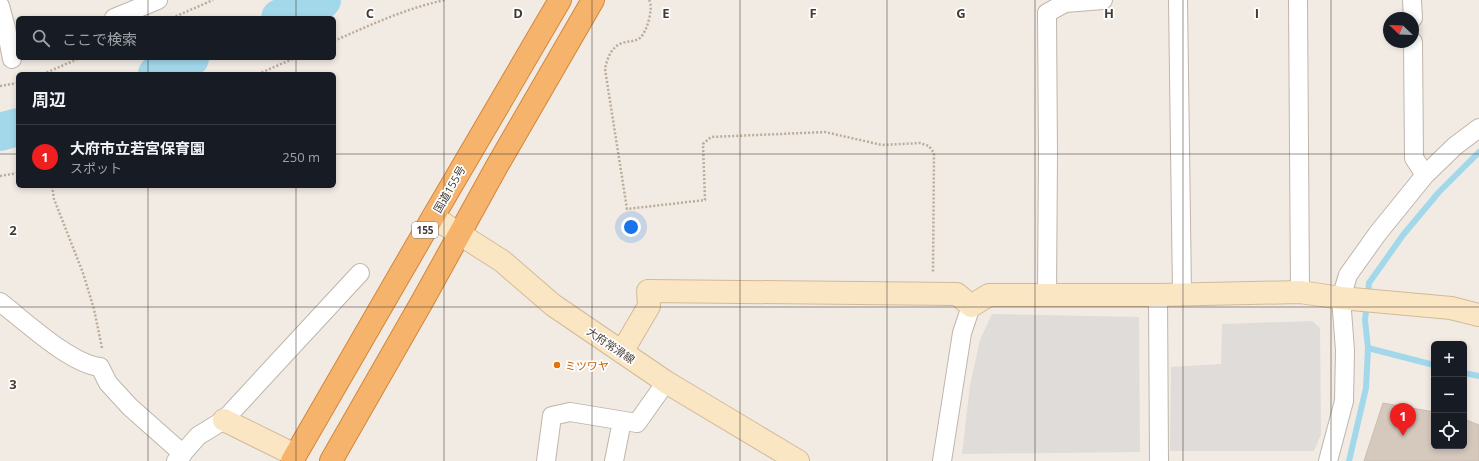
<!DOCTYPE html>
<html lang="ja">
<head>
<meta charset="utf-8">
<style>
  :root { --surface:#171b24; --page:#242831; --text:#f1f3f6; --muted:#9ea1a6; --line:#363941; --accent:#ee1f1e }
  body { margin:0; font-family:"Open Sans","Noto Sans JP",sans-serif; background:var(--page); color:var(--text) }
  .controls { position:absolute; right:12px; bottom:12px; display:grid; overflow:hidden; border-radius:6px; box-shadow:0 2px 6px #0003 }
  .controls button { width:36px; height:36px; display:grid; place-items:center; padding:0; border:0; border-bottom:1px solid var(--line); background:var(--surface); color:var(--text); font:20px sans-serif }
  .compass { position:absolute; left:1383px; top:12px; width:36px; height:36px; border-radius:50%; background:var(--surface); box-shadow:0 2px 6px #0003; rotate:293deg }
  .you { position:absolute; left:631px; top:227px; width:14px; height:14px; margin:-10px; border:3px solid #fff; border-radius:50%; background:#1a73e8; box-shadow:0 0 0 6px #1a73e833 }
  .badge { display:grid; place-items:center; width:26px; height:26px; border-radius:50%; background:var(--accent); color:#fff; font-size:13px; font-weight:700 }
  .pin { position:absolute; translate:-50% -33px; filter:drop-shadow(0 1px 2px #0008) }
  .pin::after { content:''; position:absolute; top:21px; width:14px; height:12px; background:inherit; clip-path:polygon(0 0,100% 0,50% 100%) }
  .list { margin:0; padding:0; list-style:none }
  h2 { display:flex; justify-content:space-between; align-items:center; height:52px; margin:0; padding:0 16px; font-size:17px }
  h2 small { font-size:13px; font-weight:400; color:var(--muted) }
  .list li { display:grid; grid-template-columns:26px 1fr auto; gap:12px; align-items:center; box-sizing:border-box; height:64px; padding:0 16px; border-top:1px solid var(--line) }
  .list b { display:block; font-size:15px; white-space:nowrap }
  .list p { margin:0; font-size:13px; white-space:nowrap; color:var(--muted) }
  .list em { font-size:13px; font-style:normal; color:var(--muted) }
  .icon { flex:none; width:22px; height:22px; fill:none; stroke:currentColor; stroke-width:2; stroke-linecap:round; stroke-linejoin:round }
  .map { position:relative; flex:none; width:1479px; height:461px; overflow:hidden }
  .search { position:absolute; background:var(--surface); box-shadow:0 2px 6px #0003; left:16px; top:16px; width:320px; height:44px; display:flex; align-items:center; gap:10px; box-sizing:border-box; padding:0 14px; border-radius:6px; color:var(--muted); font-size:15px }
  .panel { position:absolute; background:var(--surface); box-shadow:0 2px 6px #0003; left:16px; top:72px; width:320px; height:116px; border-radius:6px }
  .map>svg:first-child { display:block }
  .parking { fill:#dfdcd9 }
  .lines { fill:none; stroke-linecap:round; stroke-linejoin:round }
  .stream { stroke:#a3d8eb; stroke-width:6 }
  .river { stroke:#a3d8eb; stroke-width:38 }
  .building { fill:#d5c8bd; stroke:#ccbcae }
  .street-casing { stroke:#bfb5aa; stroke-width:20 }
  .secondary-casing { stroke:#d2ba98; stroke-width:24 }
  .highway-casing { stroke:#d4863b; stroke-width:24 }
  .path { stroke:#bdab99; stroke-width:2.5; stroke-dasharray:2 2; stroke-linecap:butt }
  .street { stroke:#fff; stroke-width:18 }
  .secondary { stroke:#fbe6c4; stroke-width:22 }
  .highway { stroke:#f6b36b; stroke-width:22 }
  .grid { fill:none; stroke:#433b34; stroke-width:1; stroke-opacity:0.55 }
  .food-dot { fill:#e8710a; stroke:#fff; stroke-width:1.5 }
  .labels { text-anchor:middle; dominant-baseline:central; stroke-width:3.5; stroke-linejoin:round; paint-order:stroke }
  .shield { fill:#fff; stroke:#7b7671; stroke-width:1 }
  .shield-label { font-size:10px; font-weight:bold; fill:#433b34 }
  .street-label { font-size:11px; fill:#433b34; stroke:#fff }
  .food-label { font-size:11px; fill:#c56008; stroke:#fff; text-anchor:start }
  .grid-label { font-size:13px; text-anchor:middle; font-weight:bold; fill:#433b34; stroke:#fff; stroke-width:3.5; stroke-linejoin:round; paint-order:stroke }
</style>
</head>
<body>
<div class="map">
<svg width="1479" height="461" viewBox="0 0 1479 461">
  <rect width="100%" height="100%" fill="#f1ebe4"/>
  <path class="parking" d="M992,314L1139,317L1140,452L962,454L970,385L980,340Z
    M1312,321L1320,328L1321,434L1314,451H1170L1171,367L1221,364L1222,324Z"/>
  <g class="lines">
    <path class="stream" d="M1368,348L1434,365
      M1464,373L1479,376
      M1349,461L1366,388L1368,348L1365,320L1369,283L1403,235L1439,192L1479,152"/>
    <path class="river" d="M280,18L322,0
      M157,74L190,58
      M0,132L18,127"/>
  </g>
  <path class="building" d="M1383,403L1434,412V446H1464V419L1479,425V461H1364Z"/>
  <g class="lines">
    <g class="street-casing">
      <path id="street" d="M1178,0L1182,294
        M1298,0L1300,292
        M1412,0L1413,18
        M0,6L6,28L12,59
        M114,18L158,0
        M1413,42L1414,158L1425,175
        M1047,295L1048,155L1047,13L1065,3L1103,0
        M1158,295L1159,461
        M0,302C25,321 70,364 100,367L108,383L130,407L183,454
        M176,461L198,436L224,420L360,273
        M546,461L552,416L570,412L637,423L666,382
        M614,461L622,421
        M942,461L962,333L971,306
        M1328,461L1344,401L1345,350L1341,298L1348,275L1378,233L1425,175L1455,146L1479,128"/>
    </g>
    <g class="secondary-casing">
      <path id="secondary" d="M433,217L502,261L553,305L666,382L798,461
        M622,352L649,306L648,291L957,294L971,306L989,295H1158L1300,292L1341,298L1451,308L1479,315
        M224,420L295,455"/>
    </g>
    <g class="highway-casing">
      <path id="highway" d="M292,461L433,217L560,0
        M331,461L423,300L497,166L593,0"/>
    </g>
    <path class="path" d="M649,0C654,7 647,32 640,38C634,42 628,41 622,43C611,47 607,59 605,69L627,209L705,200L703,144L711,137L825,132L882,145L920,143L929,146L934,153L933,273
      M172,18L213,0
      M334,41C370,25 407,8 445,0
      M43,74L80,58
      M258,74L295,58
      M0,86L18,83
      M0,176L18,173
      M52,186L54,199L83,273L94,309L102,348"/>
    <use href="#street" class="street"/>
    <use href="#secondary" class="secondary"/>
    <use href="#highway" class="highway"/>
  </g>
  <path class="grid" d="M148,0V18M296,0V18M444,0V461M592,0V461M740,0V461M887,0V461M1035,0V461M1183,0V461M1331,0V461M148,58V74M296,58V74M0,154H18M334,154H1479M148,186V461M296,186V461M0,307H1479"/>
  <circle class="food-dot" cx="557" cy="365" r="4"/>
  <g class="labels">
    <rect class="shield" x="412" y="222" width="26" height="16" rx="3"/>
    <g class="shield-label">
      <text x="425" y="230">155</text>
    </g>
    <g class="street-label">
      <text transform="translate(449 189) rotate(-60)">国道155号</text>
      <text transform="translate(611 345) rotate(34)">大府常滑線</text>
    </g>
    <g class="food-label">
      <text x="565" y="365">ミツワヤ</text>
    </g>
  </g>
  <g class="grid-label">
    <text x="370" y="18">C</text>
    <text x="518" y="18">D</text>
    <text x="666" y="18">E</text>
    <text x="813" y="18">F</text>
    <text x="961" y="18">G</text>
    <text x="1109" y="18">H</text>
    <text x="1257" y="18">I</text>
    <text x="13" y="235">2</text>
    <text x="13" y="389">3</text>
  </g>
</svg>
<div class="controls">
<button>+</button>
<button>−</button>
<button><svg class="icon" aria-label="locate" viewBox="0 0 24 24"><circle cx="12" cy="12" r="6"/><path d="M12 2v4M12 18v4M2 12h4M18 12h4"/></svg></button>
</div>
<svg class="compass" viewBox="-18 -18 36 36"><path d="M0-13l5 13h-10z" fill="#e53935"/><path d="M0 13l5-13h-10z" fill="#9ea1a6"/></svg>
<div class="you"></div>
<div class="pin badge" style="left:1403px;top:436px">1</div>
<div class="search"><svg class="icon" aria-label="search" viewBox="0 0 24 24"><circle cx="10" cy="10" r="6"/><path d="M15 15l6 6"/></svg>ここで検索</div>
<section class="panel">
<h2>周辺<small></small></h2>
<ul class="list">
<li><span class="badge">1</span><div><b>大府市立若宮保育園</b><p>スポット</p></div><em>250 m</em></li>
</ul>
</section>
</div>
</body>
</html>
